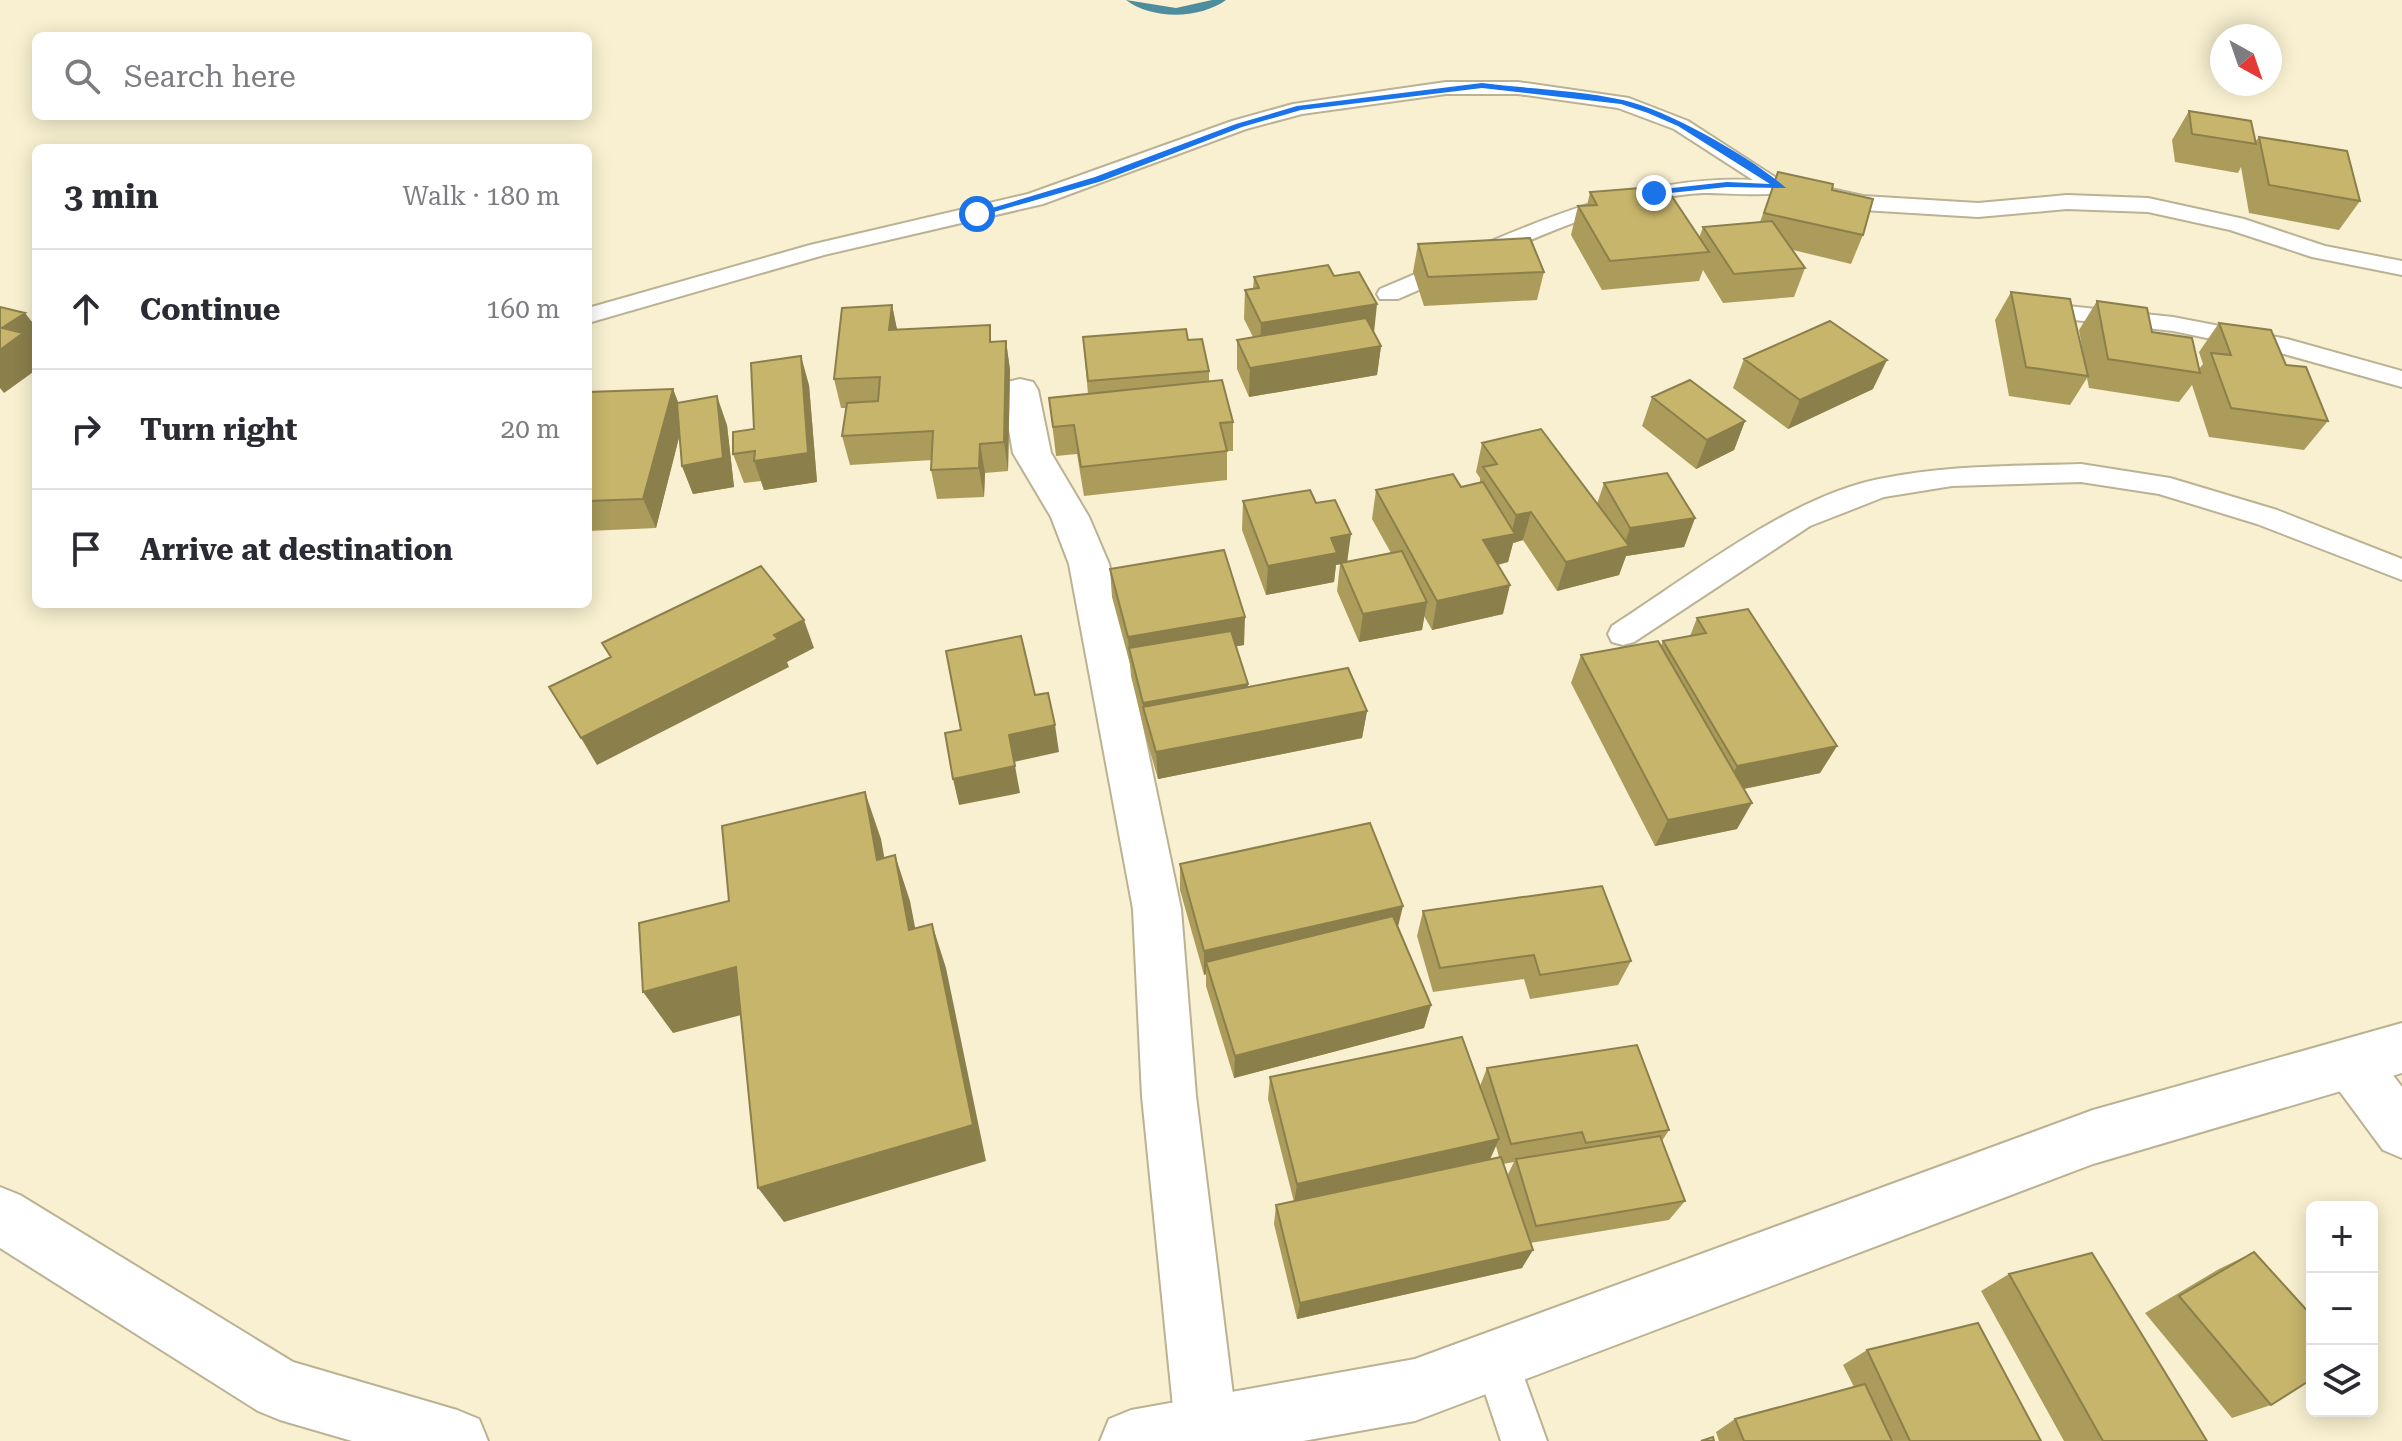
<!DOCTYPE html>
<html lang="en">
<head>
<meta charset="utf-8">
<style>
  :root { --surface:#fff; --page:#f7f7f7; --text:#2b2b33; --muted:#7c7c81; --line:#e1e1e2 }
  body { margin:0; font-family:"Roboto Serif",serif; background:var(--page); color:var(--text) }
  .controls { position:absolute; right:24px; bottom:24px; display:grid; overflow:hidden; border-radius:12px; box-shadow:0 4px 20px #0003 }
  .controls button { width:72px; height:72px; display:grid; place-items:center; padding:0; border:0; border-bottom:2px solid var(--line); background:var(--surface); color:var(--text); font:40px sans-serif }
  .compass { position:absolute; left:2210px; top:24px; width:72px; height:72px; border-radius:50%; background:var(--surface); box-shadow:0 4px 20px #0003; rotate:140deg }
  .stop { position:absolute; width:24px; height:24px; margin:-18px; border:6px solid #1a73e8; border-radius:50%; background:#fff }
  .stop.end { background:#1a73e8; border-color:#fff; box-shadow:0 2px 8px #0008 }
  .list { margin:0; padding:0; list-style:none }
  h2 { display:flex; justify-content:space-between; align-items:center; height:104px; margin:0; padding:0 32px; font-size:34px }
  h2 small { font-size:26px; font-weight:400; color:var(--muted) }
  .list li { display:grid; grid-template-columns:52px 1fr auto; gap:24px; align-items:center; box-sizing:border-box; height:120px; padding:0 32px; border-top:2px solid var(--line) }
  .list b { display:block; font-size:30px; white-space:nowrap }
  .list em { font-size:26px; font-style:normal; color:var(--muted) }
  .icon { flex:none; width:44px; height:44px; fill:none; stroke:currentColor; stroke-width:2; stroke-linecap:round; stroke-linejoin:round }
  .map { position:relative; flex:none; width:2402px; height:1441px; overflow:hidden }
  .search { position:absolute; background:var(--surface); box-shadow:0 4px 20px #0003; left:32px; top:32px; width:560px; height:88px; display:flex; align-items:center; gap:20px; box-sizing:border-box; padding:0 28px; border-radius:12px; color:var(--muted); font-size:30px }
  .panel { position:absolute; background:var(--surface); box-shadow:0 4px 20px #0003; left:32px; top:144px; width:560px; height:464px; border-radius:12px }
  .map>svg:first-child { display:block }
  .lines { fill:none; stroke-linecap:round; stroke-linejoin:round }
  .stream { fill:#4e8d9d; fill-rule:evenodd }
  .lane-casing { stroke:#bab293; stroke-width:4 }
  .street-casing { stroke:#bab293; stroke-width:4 }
  .secondary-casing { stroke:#bab293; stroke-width:4 }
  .lane { fill:#fff; fill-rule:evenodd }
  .street { fill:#fff; fill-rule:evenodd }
  .secondary { fill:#fff; fill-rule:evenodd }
  .wall { fill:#ab9c5c; fill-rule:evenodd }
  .shaded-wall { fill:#8b7f4b }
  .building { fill:#c7b56b; stroke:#8b7f4b; stroke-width:2 }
  .route { fill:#1a73e8 }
</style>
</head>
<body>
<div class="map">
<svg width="2402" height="1441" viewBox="0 0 2402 1441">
  <rect width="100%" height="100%" fill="#f8f0d0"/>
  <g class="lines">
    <path class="stream" d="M1126,0L1176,8L1212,0H1226C1200,19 1152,20 1126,0Z"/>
    <g class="lane-casing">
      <path id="lane" d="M1446,82H1518L1629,98L1688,121L1792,188C1783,199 1721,192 1703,193C1600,198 1491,260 1398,299H1380L1377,294L1380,289C1500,239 1620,174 1753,180L1674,129L1618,108L1518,94H1446L1302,114L1246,129L1043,204L824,255L588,323V308L810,245L1028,194L1232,121L1293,104Z
        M1831,189L1863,196L1978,203L2067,195L2148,198L2244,219L2325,246L2402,261V275L2312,257L2230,230L2148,212L2067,209L1978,217L1863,210L1823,201L1820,196Z
        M2029,302L2173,317L2287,339L2402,371V387L2284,354L2173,331L2020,314L2017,309Z
        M2081,464L2170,478L2277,510L2402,559V580L2257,524L2159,494L2081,482L1952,486L1884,497L1810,526L1634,642L1623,645L1612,642L1608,634L1612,626C1690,576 1789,497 1879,479C1946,465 2014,466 2081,464Z
        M1496,1338L1512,1344L1547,1441H1501L1474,1360L1480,1344Z"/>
    </g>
    <g class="street-casing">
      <path id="street" d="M1020,379L1033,382L1038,390L1051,453L1089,517L1109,564L1181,909L1196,1096L1237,1427L1231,1441H1181L1175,1427L1142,1096L1133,909L1069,564L1051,517L1013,453L1002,390L1007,382Z
        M2351,1038L2370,1045L2402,1087V1158L2383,1150L2332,1081L2325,1063L2332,1045Z"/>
    </g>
    <g class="secondary-casing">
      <path id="secondary" d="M2402,1023V1073L2093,1164L1415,1421L1303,1441H1100L1109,1419L1131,1410L1415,1359L2093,1110Z
        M0,1187L20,1195L293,1362L457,1410L479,1419L488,1441H352L280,1420L258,1411L0,1248Z"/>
    </g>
    <use href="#lane" class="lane"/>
    <use href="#street" class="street"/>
    <use href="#secondary" class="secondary"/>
  </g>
  <path class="wall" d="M2189,111L2255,142L2259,137L2360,201L2339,230L2249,213L2241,167L2238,173L2175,162L2172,140Z
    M1778,172L1832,190L1863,235L1851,264L1793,250L1805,268L1794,297L1723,303L1703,270L1699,281L1602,290L1571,235L1578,206H1587L1590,192L1699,238L1703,227L1760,222Z
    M1418,244L1544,272L1537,300L1424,306L1413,272Z
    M1334,276L1374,332L1381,346L1377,375L1249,397L1237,369V340L1253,337L1244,319L1245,290L1253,288L1254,277Z
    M2011,292L2084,359L2079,330L2097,301L2152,332L2199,369L2203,364L2199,352L2219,323L2286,365L2328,421L2304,450L2209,437L2192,385L2179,402L2089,388L2087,378L2070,405L2009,396L1995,320Z
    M892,305L897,330L992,342L1006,341L1010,370L1008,471L985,473L984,497L937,499L931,470L932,460L850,465L842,436L846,408H841L834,379Z
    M1083,337L1188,340L1209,371V381L1233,422V451H1227V480L1084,496L1077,454L1056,456L1049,398L1088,394Z
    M1744,359L1873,389L1788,429L1733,388Z
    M809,385L817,482L764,490L761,481L744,483L733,454L754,429Z
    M673,389L678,402L727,425L734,487L693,494L682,466L679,437L656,528L588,531V392Z
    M1652,397L1745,421L1734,450L1696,469L1642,426Z
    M1482,443L1597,504L1604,483L1695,518L1684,547L1626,556L1619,575L1557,591L1523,540L1513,543L1508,562L1498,565L1503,614L1432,630L1424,616L1422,630L1359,642L1337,591L1340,564L1336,565L1334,582L1266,595L1242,530L1243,501L1316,503L1348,561L1391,553L1372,519L1376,490L1461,487L1480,483V478L1476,472Z
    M1110,569L1244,645L1236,646L1248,687L1367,711L1362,738L1158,779L1145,734L1131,676L1130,664L1112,597Z
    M1697,618L1837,746L1820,773L1744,789L1737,829L1655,846L1571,683L1581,655L1661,646L1663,641L1690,636Z
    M1180,864L1398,927L1431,1005L1424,1028L1234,1078L1206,986V974L1204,975L1180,890Z
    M1423,911L1631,961L1618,985L1530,999L1524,979L1433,992L1417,936Z
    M1487,1068L1669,1130L1662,1141L1685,1201L1669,1220L1530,1243L1522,1268L1297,1319L1274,1224L1276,1205L1294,1202L1268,1099L1270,1077L1480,1086ZM1496,1146L1499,1157L1490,1159ZM1514,1162L1507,1176L1503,1164Z
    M2254,1252L2271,1405L2232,1418L2145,1313L2219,1269Z
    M2009,1274L2207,1441H2064L1981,1291Z
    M1867,1350L2041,1441H1719L1716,1432L1735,1419L1854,1387L1843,1365Z"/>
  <path class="shaded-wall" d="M1377,304L1374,333L1260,352L1261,323Z
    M892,305L898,334L889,330Z
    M25,313L36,327V370L4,393L0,388V350L2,328Z
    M1006,341L1010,370L1008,471L1004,442Z
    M1381,346L1377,375L1249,397L1250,368Z
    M801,356L809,385L817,482L764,490L754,461Z
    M1887,360L1873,389L1788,429L1800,400Z
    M673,389L684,418L656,528L643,499Z
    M717,396L727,425L734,487L693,494L682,466Z
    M1745,421L1734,450L1696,469L1707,440Z
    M980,444L985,473L984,497L979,468Z
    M1531,512L1523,540L1513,543L1508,562L1477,569L1483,540L1511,535L1516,515Z
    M1695,518L1684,547L1626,556L1619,575L1557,591L1566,562L1623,548L1630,528Z
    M1351,534L1347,563L1336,565L1334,582L1266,595L1268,566L1331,538Z
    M1510,585L1503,614L1432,630L1437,601Z
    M1427,602L1422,630L1359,642L1363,614Z
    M1245,617L1244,645L1133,664L1129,648L1130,665L1128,637Z
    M804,620L814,648L787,662L789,667L597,765L581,738L774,635Z
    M1248,684L1247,712L1143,707V703Z
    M1367,711L1362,738L1158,779L1156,752Z
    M1055,725L1059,752L1014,762L1009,735Z
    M1837,746L1820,773L1723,793L1737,766Z
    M1015,766L1020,793L959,805L953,779Z
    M865,792L881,839L893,905L877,860Z
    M1752,803L1737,829L1655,846L1668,820Z
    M895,855L910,901L924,974L909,930Z
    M1403,906L1397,931L1206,962V974L1204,975V951Z
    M932,924L946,968L986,1161L784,1222L758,1188Z
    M736,967L760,1010L673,1033L643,992Z
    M1431,1005L1424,1028L1234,1078L1235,1056Z
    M1499,1139L1490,1159L1294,1203L1297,1184Z
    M1533,1250L1522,1268L1297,1319L1300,1303Z"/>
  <path class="building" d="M2189,111L2251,121L2256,144L2192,134Z
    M2259,137L2347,151L2360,201L2269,185Z
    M1778,172L1833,184L1832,190L1873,199L1863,235L1764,213Z
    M1665,186L1709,252L1610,261L1578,206L1597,205L1590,192Z
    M1772,221L1805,268L1734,274L1703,227Z
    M1530,238L1544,272L1428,277L1418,244Z
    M1328,265L1334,276L1359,272L1377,304L1261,323L1245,290L1259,288L1254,277Z
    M2011,292L2070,299L2088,376L2026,367Z
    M2097,301L2147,308L2152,332L2192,338L2200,373L2108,359Z
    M892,305L889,330L990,325V342L1006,341L1004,442L980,444L979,468L931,470L933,431L842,436L847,403L878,401L880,377L834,379L842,308Z
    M0,307L25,313L2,328L23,333L0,350Z
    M1366,318L1381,346L1250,368L1237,340Z
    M1830,321L1887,360L1800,400L1744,359Z
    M2219,323L2271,330L2286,365L2306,367L2328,421L2231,408L2211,353L2231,355Z
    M1186,329L1188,340L1202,339L1209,371L1088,381L1083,337Z
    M801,356L808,453L754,461L755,451L733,454V432L754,429L751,363Z
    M1222,380L1233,422L1220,423L1227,451L1081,467L1074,425L1053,427L1049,398Z
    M1690,380L1745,421L1707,440L1652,397Z
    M673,389L643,499L588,501V392Z
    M717,396L723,458L682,466L677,403Z
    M1541,429L1629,546L1566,562L1531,512L1516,515L1483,467L1497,464L1482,443Z
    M1667,473L1695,518L1630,528L1604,483Z
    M1453,474L1461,487L1483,482L1515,534L1483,540L1510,585L1437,601L1376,490Z
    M1310,490L1316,503L1335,500L1351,534L1331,538L1337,553L1268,566L1243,501Z
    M1224,550L1245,617L1128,637L1110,569Z
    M1402,551L1427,602L1363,614L1341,563Z
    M761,566L804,620L774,635L778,639L581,738L549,687L611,657L602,643Z
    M1748,609L1837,746L1737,766L1663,641L1706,633L1697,618Z
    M1231,631L1248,684L1143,703L1129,648Z
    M1021,636L1035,695L1048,693L1055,725L1009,735L1015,766L953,779L945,733L961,730L946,651Z
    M1658,641L1752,803L1668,820L1581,655Z
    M1348,668L1367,711L1156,752L1143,707Z
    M865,792L877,860L895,855L909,930L932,924L973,1125L758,1188L736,967L643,992L639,923L729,901L722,826Z
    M1370,823L1403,906L1204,951L1180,864Z
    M1602,886L1631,961L1540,975L1534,955L1440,968L1423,911Z
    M1393,916L1431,1005L1235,1056L1206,962Z
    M1462,1037L1499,1139L1297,1184L1270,1077Z
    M1637,1045L1669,1130L1586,1143L1582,1132L1511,1144L1487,1068Z
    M1660,1136L1685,1201L1536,1226L1516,1159Z
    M1501,1157L1533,1250L1300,1303L1276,1205Z
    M2254,1252L2312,1316V1379L2271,1405L2179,1296Z
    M2092,1253L2207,1441H2103L2009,1274Z
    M1978,1323L2041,1441H1910L1867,1350Z
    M1865,1384L1892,1441H1744L1735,1419Z
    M1713,1437L1714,1441H1701Z"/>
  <path class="route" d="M1482,83C1528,89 1578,90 1623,100C1668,110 1751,157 1786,188L1727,187L1651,195L1654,190L1727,182L1770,184L1678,126L1648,113L1621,104L1482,88L1301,110L1242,127L1102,181L980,216L972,214L1095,177L1236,124L1297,106Z"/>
</svg>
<div class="controls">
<button>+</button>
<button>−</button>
<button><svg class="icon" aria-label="layers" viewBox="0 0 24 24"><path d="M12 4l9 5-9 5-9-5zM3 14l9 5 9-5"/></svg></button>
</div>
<svg class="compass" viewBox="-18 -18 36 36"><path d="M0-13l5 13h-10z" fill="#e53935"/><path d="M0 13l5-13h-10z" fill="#7c7c81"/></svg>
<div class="stop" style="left:977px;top:214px"></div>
<div class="stop end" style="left:1654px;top:193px"></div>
<div class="search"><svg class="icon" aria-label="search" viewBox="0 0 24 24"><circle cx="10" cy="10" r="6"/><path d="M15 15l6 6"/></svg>Search here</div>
<section class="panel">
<h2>3 min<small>Walk · 180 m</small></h2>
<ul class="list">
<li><svg class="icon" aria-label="ahead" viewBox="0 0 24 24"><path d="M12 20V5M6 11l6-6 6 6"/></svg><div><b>Continue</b></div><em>160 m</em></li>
<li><svg class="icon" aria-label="right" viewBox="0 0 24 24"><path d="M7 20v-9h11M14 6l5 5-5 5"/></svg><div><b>Turn right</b></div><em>20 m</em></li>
<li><svg class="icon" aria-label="arrive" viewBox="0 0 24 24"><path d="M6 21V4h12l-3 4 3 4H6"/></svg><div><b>Arrive at destination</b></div></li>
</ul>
</section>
</div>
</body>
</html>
